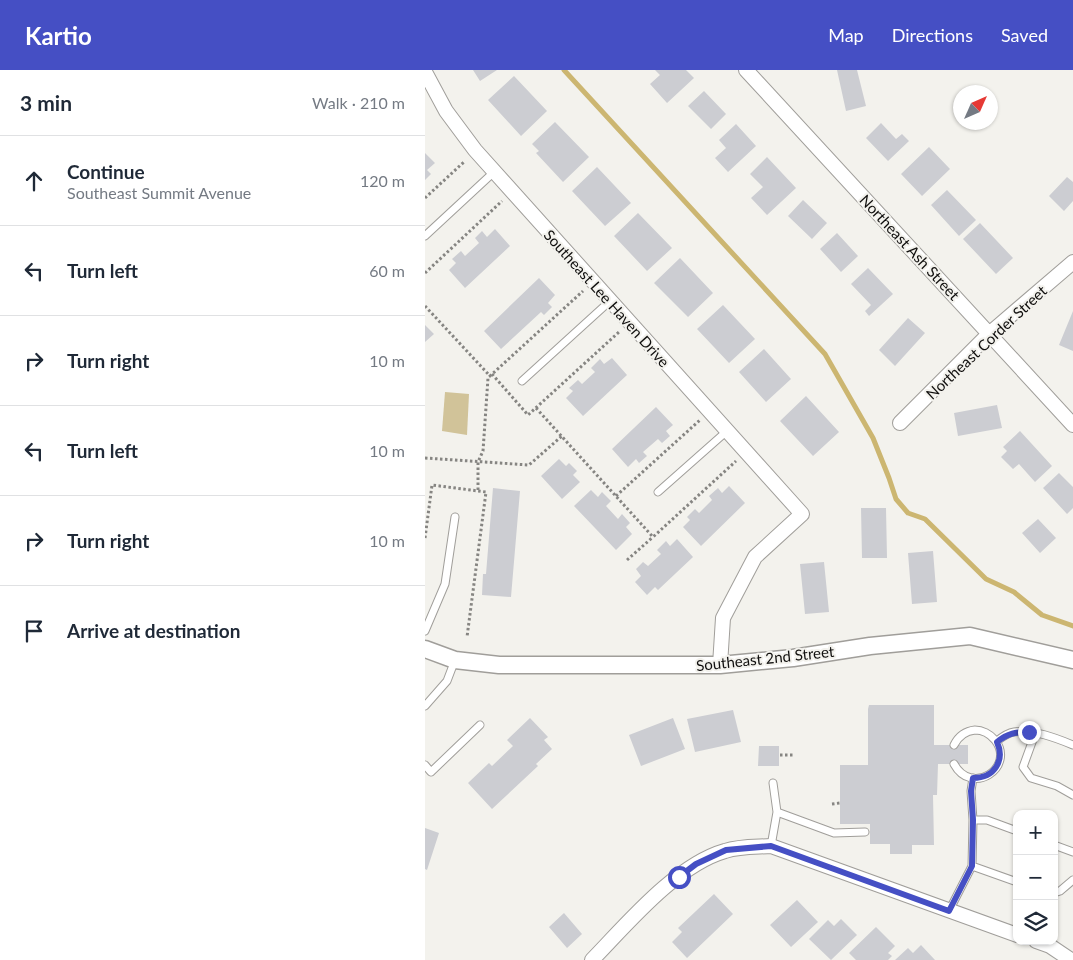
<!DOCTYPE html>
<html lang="en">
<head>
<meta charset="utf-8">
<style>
  :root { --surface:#fff; --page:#f2f2f3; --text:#1f2937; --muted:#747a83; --line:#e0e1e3; --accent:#454fc4 }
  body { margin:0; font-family:Lato,sans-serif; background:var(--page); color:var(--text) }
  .controls { position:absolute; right:15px; bottom:15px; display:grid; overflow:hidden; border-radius:10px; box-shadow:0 1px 4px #0004 }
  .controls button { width:45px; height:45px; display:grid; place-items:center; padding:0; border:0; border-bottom:1px solid var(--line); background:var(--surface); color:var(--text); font:25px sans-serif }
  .compass { position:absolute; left:528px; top:15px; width:45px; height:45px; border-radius:50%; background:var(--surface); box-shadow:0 1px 4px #0004; rotate:45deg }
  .stop { position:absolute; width:15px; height:15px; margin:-11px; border:4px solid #454fc4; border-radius:50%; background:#fff }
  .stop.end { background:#454fc4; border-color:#fff; box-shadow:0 1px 5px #0008 }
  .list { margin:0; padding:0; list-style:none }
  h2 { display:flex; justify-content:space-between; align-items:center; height:65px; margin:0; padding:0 20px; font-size:21px }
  h2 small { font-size:16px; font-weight:400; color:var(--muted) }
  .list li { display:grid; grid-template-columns:32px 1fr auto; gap:15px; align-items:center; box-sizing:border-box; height:90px; padding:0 20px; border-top:1px solid var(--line) }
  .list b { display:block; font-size:19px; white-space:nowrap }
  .list p { margin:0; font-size:16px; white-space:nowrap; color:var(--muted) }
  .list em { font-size:16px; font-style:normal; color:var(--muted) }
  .icon { flex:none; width:28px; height:28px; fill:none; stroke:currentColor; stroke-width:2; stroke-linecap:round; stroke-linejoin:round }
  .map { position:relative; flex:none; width:648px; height:890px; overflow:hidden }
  header { display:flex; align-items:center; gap:30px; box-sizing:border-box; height:70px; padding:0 25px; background:var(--accent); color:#fff }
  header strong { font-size:24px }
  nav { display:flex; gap:28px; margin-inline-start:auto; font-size:18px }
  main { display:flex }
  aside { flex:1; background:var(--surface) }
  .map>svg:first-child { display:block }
  .green { fill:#d1c399 }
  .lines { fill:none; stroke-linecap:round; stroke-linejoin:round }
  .stream { stroke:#ccb671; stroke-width:5 }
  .building { fill:#cccdd2 }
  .service-casing { stroke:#a09e9a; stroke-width:9 }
  .minor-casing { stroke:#a09e9a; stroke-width:16 }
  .tertiary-casing { stroke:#a09e9a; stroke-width:19 }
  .path { stroke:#868582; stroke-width:3; stroke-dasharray:2.5 2.5; stroke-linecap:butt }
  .service { stroke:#fff; stroke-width:7 }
  .minor { stroke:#fff; stroke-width:14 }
  .tertiary { stroke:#fff; stroke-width:16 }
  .route { stroke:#454fc4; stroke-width:6 }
  .labels { text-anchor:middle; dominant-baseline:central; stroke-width:4; stroke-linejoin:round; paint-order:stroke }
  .street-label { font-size:15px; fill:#100f0e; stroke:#f3f2ed }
</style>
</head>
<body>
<header>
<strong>Kartio</strong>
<nav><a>Map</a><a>Directions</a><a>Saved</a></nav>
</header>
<main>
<aside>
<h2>3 min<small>Walk · 210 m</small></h2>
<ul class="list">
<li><svg class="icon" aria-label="ahead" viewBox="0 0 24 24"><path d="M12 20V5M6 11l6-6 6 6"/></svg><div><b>Continue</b><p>Southeast Summit Avenue</p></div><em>120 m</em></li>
<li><svg class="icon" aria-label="left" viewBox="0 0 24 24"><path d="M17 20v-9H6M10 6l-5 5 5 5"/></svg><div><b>Turn left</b></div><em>60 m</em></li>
<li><svg class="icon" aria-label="right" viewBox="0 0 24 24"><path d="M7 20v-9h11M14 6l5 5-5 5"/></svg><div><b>Turn right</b></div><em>10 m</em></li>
<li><svg class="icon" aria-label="left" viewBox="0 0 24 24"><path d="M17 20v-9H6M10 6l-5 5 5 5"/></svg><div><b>Turn left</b></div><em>10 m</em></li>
<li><svg class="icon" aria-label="right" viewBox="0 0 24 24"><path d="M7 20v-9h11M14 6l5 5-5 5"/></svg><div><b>Turn right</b></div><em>10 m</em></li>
<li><svg class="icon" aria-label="arrive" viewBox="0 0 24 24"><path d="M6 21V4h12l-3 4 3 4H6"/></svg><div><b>Arrive at destination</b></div></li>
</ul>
</aside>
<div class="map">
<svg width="648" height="890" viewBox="0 0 648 890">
  <rect width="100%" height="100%" fill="#f3f2ed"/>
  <path class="green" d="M20,322L44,324L42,365L17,361Z"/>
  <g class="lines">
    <path class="stream" d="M139,0L400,284L448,368L464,408L471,429L483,443L500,449L561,509L589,522L617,545L648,556"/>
  </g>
  <path class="building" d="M48,0H72L55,11Z
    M230,0H261L269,8L242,33L225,14L235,5Z
    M412,0H432L441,36L421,41Z
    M89,6L122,41L96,66L63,30Z
    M279,21L301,44L286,59L263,36Z
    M130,52L164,87L138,112L111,83L114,81L107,74Z
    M456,53L471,69L477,64L484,71L463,91L441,68Z
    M311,54L331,76L303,102L290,88L301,78L294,70Z
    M504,77L525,99L497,126L476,104Z
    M0,83L10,93L2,100L6,104L0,110Z
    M342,87L371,118L342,145L326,128L338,117L325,104Z
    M172,97L206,133L180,156L147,121Z
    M642,107L648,112V131L639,141L624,126Z
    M522,120L551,150L534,166L506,135Z
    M378,130L402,153L387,169L363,146Z
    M213,143L247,178L222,201L189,166Z
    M555,153L588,188L571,204L538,169Z
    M70,159L85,176L40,218L24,200L31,193L27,189L36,181L40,186L54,173L50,168L57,161L62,167Z
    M412,163L433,186L416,202L395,179Z
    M255,188L288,223L263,247L229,213Z
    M443,198L468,224L444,246L440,241L446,235L426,214Z
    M114,208L130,225L123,233L127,237L119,245L116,242L76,279L59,261Z
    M298,235L330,269L304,293L272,259Z
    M648,241V281L634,275Z
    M483,248L500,263L470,296L454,280Z
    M0,255L9,264L0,272Z
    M339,279L366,309L341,332L314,302Z
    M187,288L202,305L158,346L141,328L148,321L144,318L153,310L157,314L170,302L166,298L175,289L179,294Z
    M381,326L414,362L388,386L355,351Z
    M572,335L577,358L533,366L529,343Z
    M231,337L248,355L241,361L245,366L237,373L233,369L218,382L222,386L214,393L211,389L203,397L187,379Z
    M595,361L627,396L610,412L594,394L588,399L576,387L582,381L578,377Z
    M134,389L141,396L144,393L152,401L148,405L155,412L137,429L116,406Z
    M634,403L648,417V438L642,444L618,418Z
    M304,416L320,433L276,476L258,457L265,450L262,447L270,439L274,443L287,430L284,426L293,418L297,423Z
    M68,418L95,421L86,527L57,525L58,504H61Z
    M166,420L173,427L177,422L186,431L181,436L193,449L197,444L205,453L201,457L207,464L191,480L149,436Z
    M436,438H461L462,488H437Z
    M613,449L631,468L615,483L597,463Z
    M252,469L268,487L233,520L230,517L222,525L210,512L216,506L211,499L218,492L223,496L236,484L232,480L241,471L245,476Z
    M508,481L512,532L487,534L483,483Z
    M399,492L404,542L380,544L375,494Z
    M444,635H509V675H543V694H513L512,725H508L509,775H487V784H465V774H445V754H415V695H443V639Z
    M308,640L316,672L270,682L262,649Z
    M105,648L123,667L119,670L127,679L111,694L113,696L67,739L43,713L64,693L67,696L88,676L82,670Z
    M248,648L260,679L216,696L204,665Z
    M334,676H354V696H333Z
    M0,758L14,763L2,800L0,799Z
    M289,824L308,844L262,888L247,872L257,862L253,858Z
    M372,830L393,852L366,877L345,855Z
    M139,843L157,864L142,878L124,857Z
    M416,849L432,865L406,890L384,869L403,850L409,856Z
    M451,857L470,876L463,883L467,886L463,890H431L424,883Z
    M496,875L510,890H470L483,878L488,883Z"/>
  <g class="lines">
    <g class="service-casing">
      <path id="service" d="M0,166L69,102
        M97,311L185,231
        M233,422L302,361
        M0,561L20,514L30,447
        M0,636L22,611L30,590
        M610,664L598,697L606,708L632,716L648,725
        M572,671C577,667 582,663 589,662C608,659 631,668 648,675
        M529,675C533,667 540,661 550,660C557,660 565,664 570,670C591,697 547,727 529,694
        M0,695L6,702L55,655
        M352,742L409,763L440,762
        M548,750H562L592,761
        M629,775L648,782
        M346,776L352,742L348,713
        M547,796L548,750L546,721L548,708
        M629,823L635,821L648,810
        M524,841L547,796L592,812"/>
    </g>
    <g class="minor-casing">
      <path id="minor" d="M321,0L648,355
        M0,2L21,41L50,80L377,444L330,487L298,548L295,595
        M475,353L564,264L648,192
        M611,871L625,876L646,890
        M167,890C202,854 251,795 300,781C315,776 331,777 346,776L592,865"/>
    </g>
    <g class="tertiary-casing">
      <path id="tertiary" d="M0,579L30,590L74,595H295L368,588L445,576L545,566L648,590"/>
    </g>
    <path class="path" d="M0,128L40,91
      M0,203L77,131
      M0,236L65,306L158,221
      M67,304L103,345L194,262
      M111,338L228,467L311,391
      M0,388L104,395L137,366
      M53,420V392L58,381L63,308L65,306
      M191,426L275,350
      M0,468L7,415L61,422L42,567
      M202,490L228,467
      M355,685H368
      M407,734L415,733"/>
    <use href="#service" class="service"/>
    <use href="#minor" class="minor"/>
    <use href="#tertiary" class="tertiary"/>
  </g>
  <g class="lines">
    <path class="route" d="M254,807L271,794L301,780L346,776L524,841L547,796L548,750L546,721L548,708C570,708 580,690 572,672C583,663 591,662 604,662"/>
  </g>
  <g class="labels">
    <g class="street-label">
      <text transform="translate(485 177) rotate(47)">Northeast Ash Street</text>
      <text transform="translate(182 228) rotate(48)">Southeast Lee Haven Drive</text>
      <text transform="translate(561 272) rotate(-43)">Northeast Corder Street</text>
      <text transform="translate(340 588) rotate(-6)">Southeast 2nd Street</text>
    </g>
  </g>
</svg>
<div class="controls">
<button>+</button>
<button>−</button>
<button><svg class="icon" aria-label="layers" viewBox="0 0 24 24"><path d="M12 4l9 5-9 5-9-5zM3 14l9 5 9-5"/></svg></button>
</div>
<svg class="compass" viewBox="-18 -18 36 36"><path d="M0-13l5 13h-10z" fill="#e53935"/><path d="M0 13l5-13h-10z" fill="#747a83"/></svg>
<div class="stop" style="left:254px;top:807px"></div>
<div class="stop end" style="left:604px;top:662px"></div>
</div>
</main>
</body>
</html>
